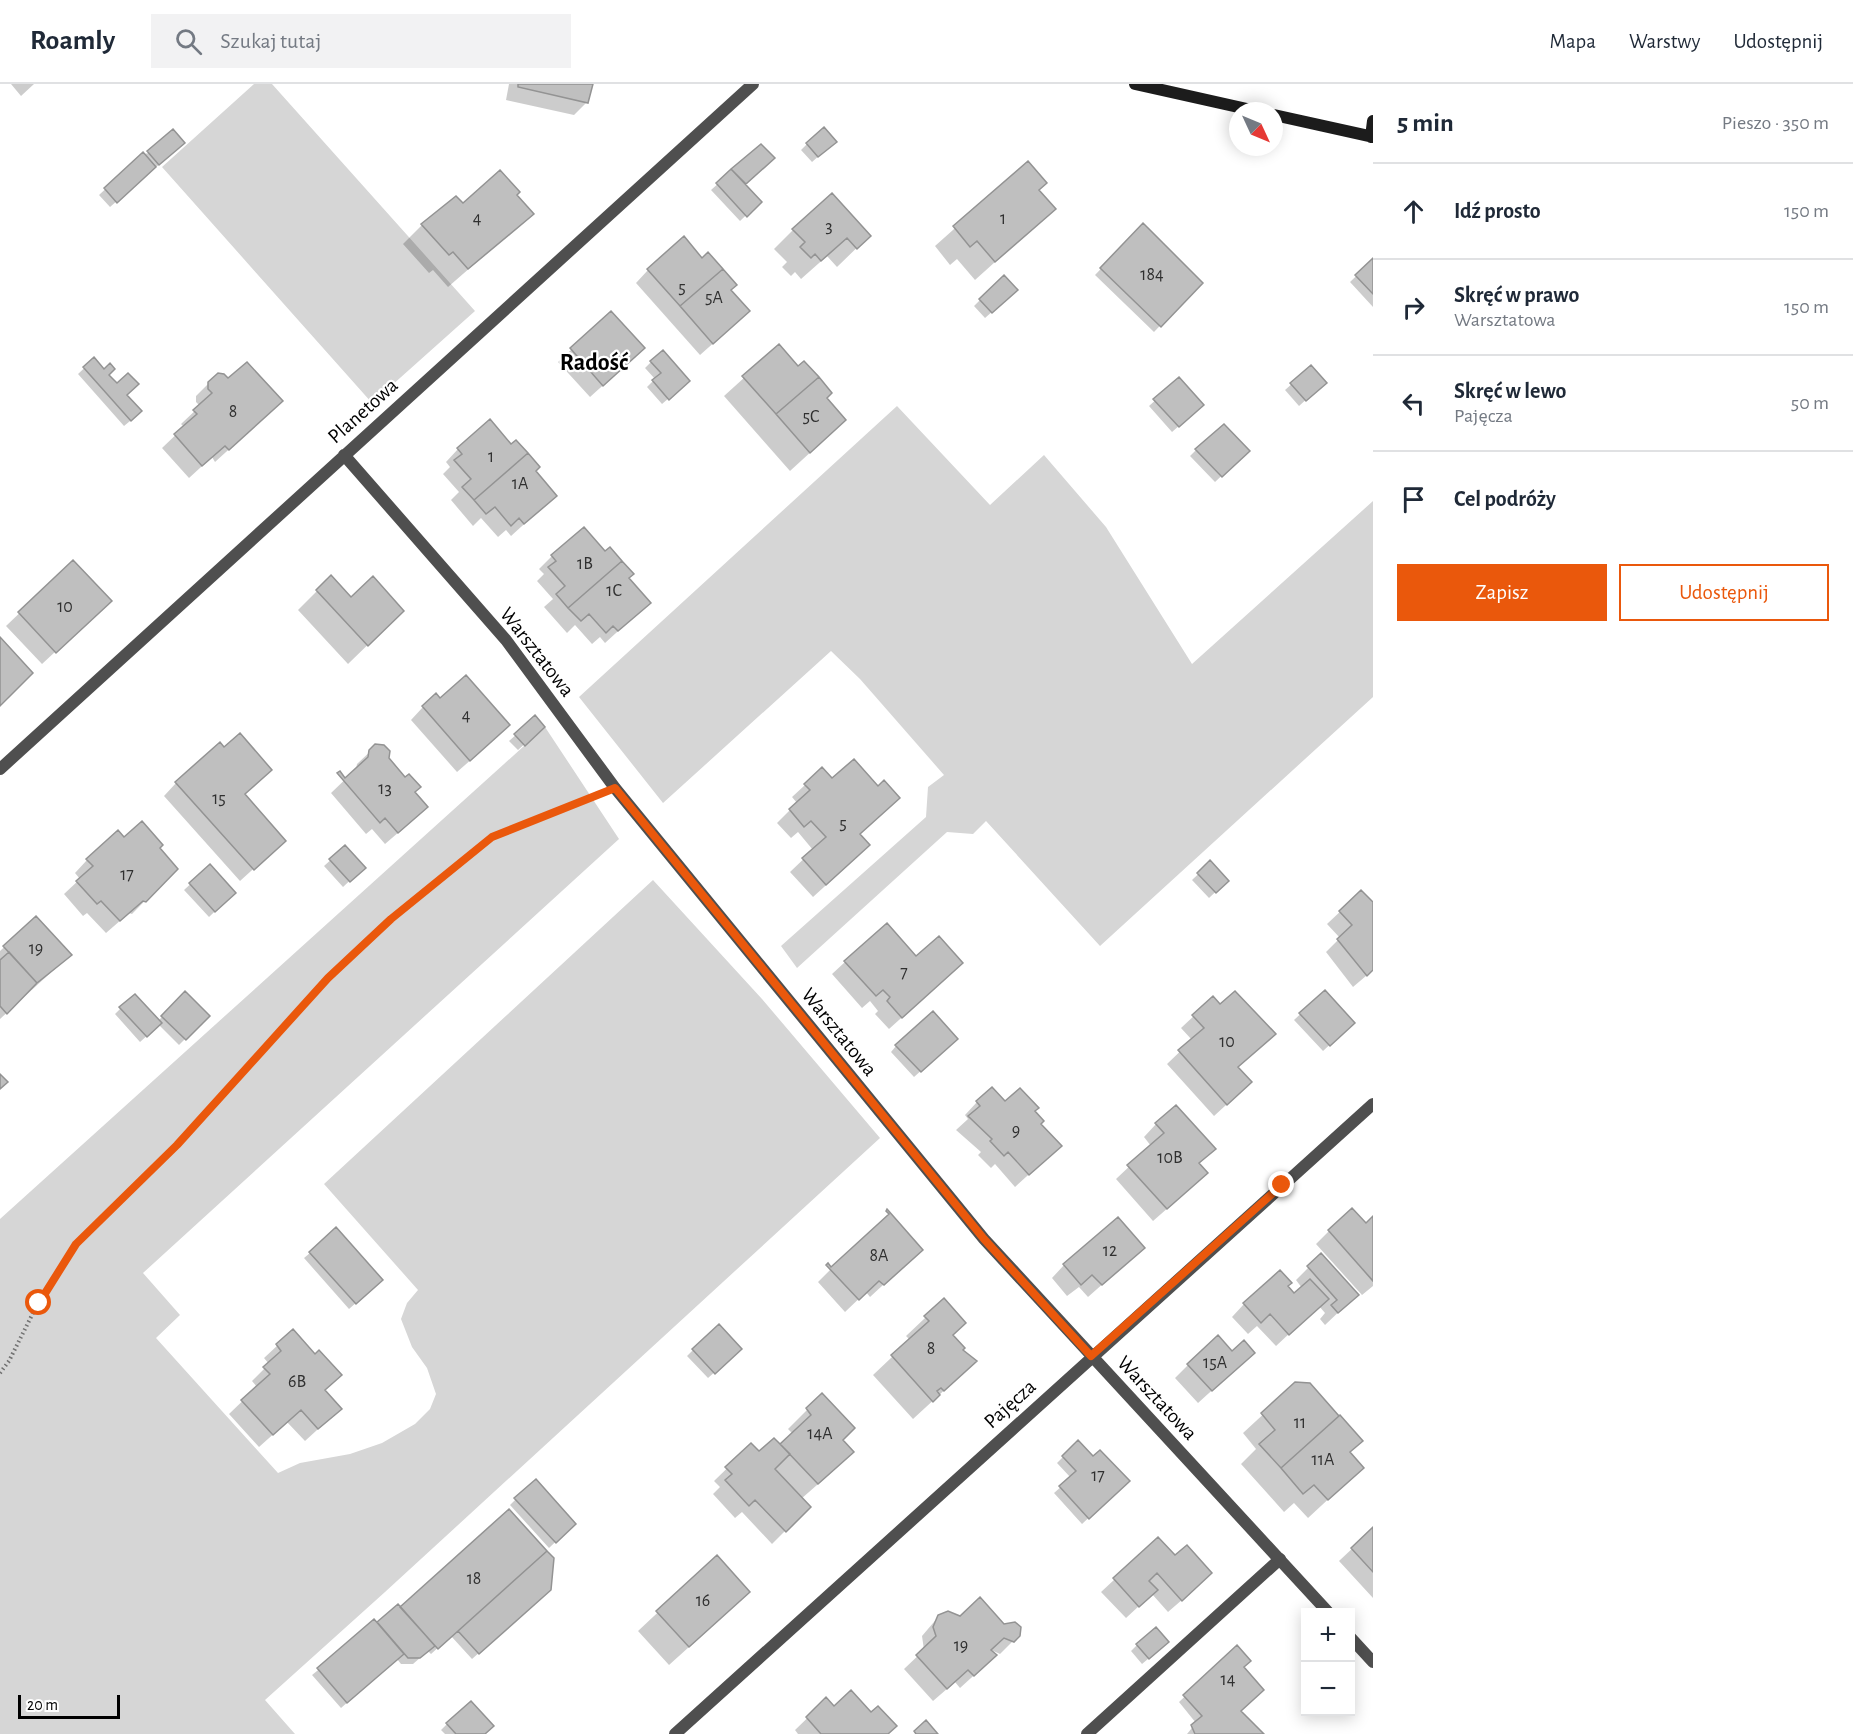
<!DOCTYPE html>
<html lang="pl">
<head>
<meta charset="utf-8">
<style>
  :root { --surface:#fff; --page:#f2f2f3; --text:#1f2937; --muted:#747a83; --line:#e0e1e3; --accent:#ea580c }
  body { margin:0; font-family:"Alegreya Sans",sans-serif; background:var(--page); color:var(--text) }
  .controls { position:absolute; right:18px; bottom:18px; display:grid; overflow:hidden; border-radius:0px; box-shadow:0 3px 15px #0003 }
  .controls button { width:54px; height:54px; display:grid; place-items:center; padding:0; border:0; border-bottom:2px solid var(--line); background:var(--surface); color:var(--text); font:30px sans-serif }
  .compass { position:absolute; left:1229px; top:18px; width:54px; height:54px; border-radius:50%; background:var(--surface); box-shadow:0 3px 15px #0003; rotate:134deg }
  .scale { position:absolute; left:18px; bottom:15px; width:102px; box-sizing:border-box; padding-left:6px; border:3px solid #000; border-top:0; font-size:16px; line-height:21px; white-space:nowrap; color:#000; -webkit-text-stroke:4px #fff; paint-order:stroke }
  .stop { position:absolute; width:18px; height:18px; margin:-14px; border:4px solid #ea580c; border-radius:50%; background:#fff }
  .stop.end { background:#ea580c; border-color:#fff; box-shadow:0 2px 6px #0008 }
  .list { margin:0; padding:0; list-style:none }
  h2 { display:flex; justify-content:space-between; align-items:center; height:78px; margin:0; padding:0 24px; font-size:26px }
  h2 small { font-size:20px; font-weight:400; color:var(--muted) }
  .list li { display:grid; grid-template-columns:39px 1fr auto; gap:18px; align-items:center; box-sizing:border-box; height:96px; padding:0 24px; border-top:2px solid var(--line) }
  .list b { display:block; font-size:22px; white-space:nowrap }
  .list p { margin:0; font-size:20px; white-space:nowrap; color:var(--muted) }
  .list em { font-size:20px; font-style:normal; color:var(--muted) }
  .actions { display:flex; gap:12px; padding:18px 24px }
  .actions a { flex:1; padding:14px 0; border:2px solid var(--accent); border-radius:0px; text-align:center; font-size:21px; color:var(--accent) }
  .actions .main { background:var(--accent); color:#fff }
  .icon { flex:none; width:33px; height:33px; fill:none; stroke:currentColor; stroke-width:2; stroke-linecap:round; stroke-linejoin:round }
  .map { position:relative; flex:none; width:1373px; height:1650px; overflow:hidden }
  header { display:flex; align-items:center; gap:36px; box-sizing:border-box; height:84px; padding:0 30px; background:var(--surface); border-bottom:2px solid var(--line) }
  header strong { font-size:28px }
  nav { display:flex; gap:33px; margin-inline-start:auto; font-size:21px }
  .search { width:420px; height:54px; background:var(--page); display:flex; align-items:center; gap:15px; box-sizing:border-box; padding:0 21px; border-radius:0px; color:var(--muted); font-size:22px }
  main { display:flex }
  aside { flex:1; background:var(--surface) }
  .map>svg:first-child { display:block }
  .green { fill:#d6d6d6 }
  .shadow { fill:#0003 }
  .building { fill:#bfbfbf; stroke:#939393; stroke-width:1.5 }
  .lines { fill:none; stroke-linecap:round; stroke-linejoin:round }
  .path { stroke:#717171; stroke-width:4; stroke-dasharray:1.5 3; stroke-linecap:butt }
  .service { stroke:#4f4f4f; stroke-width:12 }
  .minor { stroke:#4f4f4f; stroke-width:12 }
  .secondary { stroke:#1c1c1c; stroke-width:12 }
  .route { stroke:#ea580c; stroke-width:8 }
  .labels { text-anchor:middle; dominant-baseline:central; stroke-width:4.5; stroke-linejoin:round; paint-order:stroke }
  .number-label { font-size:18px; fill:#303030 }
  .street-label { font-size:21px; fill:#000; stroke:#fff }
  .quarter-label { font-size:24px; font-weight:bold; fill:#000; stroke:#fff }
</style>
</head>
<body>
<header>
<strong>Roamly</strong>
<div class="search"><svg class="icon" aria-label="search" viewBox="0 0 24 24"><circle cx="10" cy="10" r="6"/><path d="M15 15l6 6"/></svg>Szukaj tutaj</div>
<nav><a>Mapa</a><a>Warstwy</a><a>Udostępnij</a></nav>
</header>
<main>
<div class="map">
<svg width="1373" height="1650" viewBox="0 0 1373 1650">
  <rect width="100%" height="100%" fill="#fff"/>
  <path class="green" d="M254,0H272L475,227L372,319L162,83Z
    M897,322L990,421L1044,371L1106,443L1192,580L1373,417V613L1100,862L986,737L973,750L947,748L797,884L781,862L926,733L928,703L944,691L860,595L831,567L663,719L579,613Z
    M545,643L619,755L143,1189L180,1231L156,1254L278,1389L300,1379L350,1370L382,1359L415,1340L430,1325L436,1310L427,1284L412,1263L401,1235L407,1219L418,1206L324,1100L653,796L762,915L880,1054L385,1508L265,1616L295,1650H0V1135Z"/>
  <path class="shadow" d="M11,0H34L21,12Z
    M509,0H591L587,18L574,31L506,16Z
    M807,60L829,63L812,78L801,66Z
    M760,62L772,74L744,101L760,118L740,137L711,106Z
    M177,65L110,123L99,111L143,70Z
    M1028,79L1038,106L1054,125L975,196L957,175L950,181L935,162Z
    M515,111L532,130L448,203L433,186L429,189L403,160L422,141Z
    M1143,141L1201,199L1154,248L1095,191Z
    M793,146L869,152L837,183L827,172L801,195L795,188L791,192L782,183L787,178L774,165Z
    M1373,176V223L1350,198Z
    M648,186L730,207L735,240L700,271L636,199Z
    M1010,212L985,234L974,222L980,216Z
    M611,229L630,277L590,313L558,278Z
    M779,262L825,315V355L790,387L724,312Z
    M94,275L108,291L135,333L124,342L78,290Z
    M651,278L682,303L662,320L647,303L655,295L645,284Z
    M1311,283L1319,304L1299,322L1285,306Z
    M1179,295L1196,327L1172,348L1149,322Z
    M228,296L268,330L215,378L212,373L189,394L162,364L184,343L181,340L200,322L196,318V312L209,299Z
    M511,362L533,387L542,424L511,452L506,446L498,453L481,434L473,442L451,416L459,408L443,390L450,383L446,378L458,365Z
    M1196,366L1248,367L1215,398L1190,372Z
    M552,472L628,495L649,519L605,559L600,553L592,560L575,541L567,549L544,523L553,515L537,497L544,490L539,485Z
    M73,478L97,529L42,580L6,542Z
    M331,493L383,546L348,580L298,526Z
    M423,623L496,654L457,688L411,636Z
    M535,634L543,643L518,666L509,657Z
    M376,662L413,708V736L385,760L372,745L366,750L331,709L356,685L357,680Z
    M224,665L271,769L240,797L164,712L176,699Z
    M805,701L859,751L856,774L813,813L790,788L813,766L798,748L791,754L777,739L797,719L792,713Z
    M124,755L157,764L176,785L132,830L129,829L106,849L87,829L83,832L64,810L80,795L75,789L87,776Z
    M345,763L358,789L343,803L324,782Z
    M1210,779L1227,797L1209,814L1192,796Z
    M210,782L234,809L209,833L184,806Z
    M1361,808L1373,886L1353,903L1326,868L1340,854L1327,840Z
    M36,834L70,871L0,935V867Z
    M916,874L949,891L889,945L875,930L878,927L870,917L862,924L832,890L845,878Z
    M1324,908L1353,939L1323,967L1294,936Z
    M185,910L208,932L179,961L159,941L140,958L115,930L121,924L158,937Z
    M1213,914L1236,984L1237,1011L1214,1032L1167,980L1192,956L1181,944Z
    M950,961L914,993L891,968L896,962Z
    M977,1018L1005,1019L1039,1040L1047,1074L1015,1103L995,1080L991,1084L978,1071L981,1068L956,1046L968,1035L965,1031Z
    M1156,1040L1214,1065L1198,1081L1193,1102L1153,1137L1116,1095L1151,1062L1144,1053Z
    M1373,1134V1202L1362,1211L1316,1160L1329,1147L1365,1141Z
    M310,1169L375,1202L349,1225L304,1174Z
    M1321,1171L1344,1223L1325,1241L1320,1235L1325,1229L1319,1222L1276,1262L1257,1242L1248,1250L1232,1233L1244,1220L1294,1211L1302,1204L1296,1196Z
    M1130,1176L1088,1213L1079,1203L1067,1212L1052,1194L1064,1181Z
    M908,1178L870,1213L866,1208L845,1228L818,1198L831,1185Z
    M944,1216L952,1251L961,1267L975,1278L913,1335L873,1291L910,1256L906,1252Z
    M293,1247L323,1306L340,1325L305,1357L287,1338L259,1363L229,1330L257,1303L252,1297L269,1280L264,1274Z
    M693,1266L734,1271L708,1294L687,1272Z
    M1188,1281H1240L1198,1319L1175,1294Z
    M1296,1300L1362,1384L1308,1434L1294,1419L1284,1428L1241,1380L1256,1365L1243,1349Z
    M822,1311L841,1356L833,1387L801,1415L809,1423L772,1460L742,1428L735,1434L713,1410L720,1403L714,1397L751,1361L759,1370L780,1362L793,1350L788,1345Z
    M1078,1358L1093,1374L1128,1397L1082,1440L1054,1409L1071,1394L1057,1379Z
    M516,1415L574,1440L549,1464L510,1421Z
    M1373,1445V1514L1339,1477Z
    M1158,1455L1198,1502L1168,1528L1152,1510L1126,1534L1101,1508Z
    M717,1473L729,1527L669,1581L638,1547Z
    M543,1512L472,1575L451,1552L431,1570L428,1567L413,1580H401L397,1575L341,1624L312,1591L398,1522L400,1525Z
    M939,1532L1004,1542L1019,1551L1000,1570L989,1565L982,1584L960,1604L955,1598L933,1617L904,1585L924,1566L922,1552Z
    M1137,1561L1161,1564L1142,1580L1131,1567Z
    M1237,1563L1242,1583L1240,1627L1261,1650H1187L1196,1639L1179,1618Z
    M826,1616L834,1624L886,1650H798L795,1646Z
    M447,1640L483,1650H445L441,1646Z"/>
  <path class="building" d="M518,0H593L588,19L518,3Z
    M824,43L837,58L818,73L806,59Z
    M173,45L185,59L159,81L147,67Z
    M761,60L775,74L746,100L731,85Z
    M143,68L156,83L117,119L104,104Z
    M1028,77L1047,99L1039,106L1056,125L995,178L977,157L970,163L953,142Z
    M731,85L762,118L747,133L716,99Z
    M500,86L520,108L517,111L534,130L468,185L453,168L449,171L421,140L456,112L463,119Z
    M832,109L871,152L857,165L847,154L821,177L815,170L811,174L800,163L805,158L792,145Z
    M1143,139L1203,199L1161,243L1100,184Z
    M684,152L702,174L708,168L723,185L680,222L647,185Z
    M1373,174V210L1355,191Z
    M723,185L737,201L731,206L750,227L713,260L680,222Z
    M1004,191L1018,206L992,229L979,215Z
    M611,227L645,264L603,302L570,264Z
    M779,260L798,282L804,277L819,293L776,330L742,292Z
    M663,266L690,297L669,316L652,296L661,289L650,277Z
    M94,273L104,285L110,279L115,285L109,291L117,299L128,289L139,300L127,311L142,327L131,337L83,283Z
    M247,278L283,317L229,366L225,362L202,382L174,350L197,330L193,326L212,309L208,305V298L218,289L224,290L228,294Z
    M1311,281L1327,299L1306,317L1290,299Z
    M819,293L832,309L827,314L846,336L810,369L776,330Z
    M1179,293L1204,321L1179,343L1153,315Z
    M490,335L511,360L516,356L528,369L474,416L462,403L471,395L454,376L462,370L457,364Z
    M1224,340L1250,367L1222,393L1195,365Z
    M528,369L540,383L536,387L557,412L524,440L519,434L511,442L495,423L486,430L474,416Z
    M584,443L605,467L610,463L622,477L568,524L556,510L565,502L548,483L556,477L551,471Z
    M73,476L112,517L56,569L18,528Z
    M622,477L634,490L629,494L651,519L618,547L613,542L606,549L589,530L581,537L568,524Z
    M331,491L351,513L373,492L404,527L368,562L316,506Z
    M0,553L33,589L0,622Z
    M466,591L510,641L470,677L422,622L436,609L440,614Z
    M535,631L545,643L525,662L514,650Z
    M240,649L272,686L245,710L286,757L254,786L175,698L220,658L224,663Z
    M375,660L384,661L390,667L389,674L405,693L409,690L421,703L415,708L428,723L398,749L385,734L380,739L337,689L340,687L345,694L368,673L369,666Z
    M854,675L878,702L884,696L900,714L860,750L870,761L826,801L802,774L826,753L811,737L804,743L789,725L810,706L804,700L822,683L832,694Z
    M142,737L163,761L160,764L178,785L146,818L143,817L120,837L101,817L97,820L76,797L93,782L86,775L118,746L124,753Z
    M345,761L366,784L350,798L329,775Z
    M1210,776L1229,797L1216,809L1197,789Z
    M210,780L236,809L215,828L189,799Z
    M1361,806L1373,818V886L1367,892L1337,855L1352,841L1339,827Z
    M36,832L72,871L37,899L3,862Z
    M887,839L916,872L939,852L963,879L902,934L887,917L890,913L883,906L876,912L844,877Z
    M9,868L37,899L7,930L0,922V876Z
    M1325,906L1355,939L1330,962L1299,929Z
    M185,907L210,932L186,956L161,932Z
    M1235,907L1276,950L1238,983L1252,998L1227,1021L1178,966L1204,944L1192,931L1213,912L1220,920Z
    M135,910L162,939L147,953L119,923Z
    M933,927L958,955L921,988L895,961Z
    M0,990L8,998L0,1005Z
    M992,1003L1005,1017L1020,1004L1039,1024L1035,1027L1044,1037L1041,1040L1062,1062L1029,1091L1008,1068L1004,1072L990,1057L992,1055L968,1032L980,1022L976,1017Z
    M1176,1021L1216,1065L1199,1079L1208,1089L1167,1125L1127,1081L1164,1049L1155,1039Z
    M1352,1124L1366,1139L1373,1132V1197L1328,1146Z
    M887,1125L923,1166L884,1201L879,1197L859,1216L826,1181L828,1179L831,1183L889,1130L886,1127Z
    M1118,1133L1145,1164L1102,1201L1092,1191L1081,1201L1063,1180Z
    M336,1143L383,1196L356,1220L309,1168Z
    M1321,1169L1359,1211L1338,1229L1331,1221L1337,1216L1307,1182Z
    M1280,1186L1292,1199L1288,1202L1294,1209L1310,1195L1329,1215L1289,1251L1270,1230L1261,1239L1243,1219Z
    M944,1214L966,1239L953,1251L965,1264L963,1266L977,1277L944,1307L941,1304L937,1307L940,1311L933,1318L891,1271L929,1237L924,1232Z
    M719,1240L742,1265L715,1290L692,1265Z
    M293,1245L315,1270L319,1266L342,1291L325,1306L342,1325L318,1345L301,1326L273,1351L241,1316L270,1290L263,1283L281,1267L276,1260Z
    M1218,1251L1232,1267L1244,1256L1255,1269L1212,1307L1187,1280Z
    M1295,1298L1310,1299L1339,1332L1281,1384L1259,1360L1275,1346L1261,1329Z
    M822,1309L855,1344L843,1356L854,1368L818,1400L780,1360L811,1331L806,1324Z
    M1340,1331L1363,1357L1350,1368L1364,1384L1328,1416L1314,1401L1303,1410L1281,1384Z
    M774,1354L790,1370L775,1385L811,1423L786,1448L755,1416L749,1422L725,1396L732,1390L725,1383L751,1359L759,1367Z
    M1078,1356L1093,1372L1100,1366L1130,1397L1089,1435L1059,1402L1076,1387L1062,1372Z
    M536,1395L576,1440L556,1459L514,1414Z
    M509,1425L547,1467L438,1565L400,1523Z
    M1373,1443V1488L1351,1464Z
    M1158,1453L1175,1471L1187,1461L1212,1489L1182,1517L1157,1489L1149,1497L1158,1506L1139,1523L1113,1494Z
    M547,1467L554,1474L551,1506L479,1570L458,1547Z
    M717,1471L750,1508L689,1563L656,1527Z
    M980,1513L1004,1540L1015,1538L1021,1543L1020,1552L1014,1558L1004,1554L991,1566L997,1571L974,1592L968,1586L947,1605L916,1571L936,1552L933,1543L938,1531L948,1527L960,1532Z
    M398,1520L435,1562L420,1574H408L377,1538Z
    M374,1535L404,1570L347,1619L317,1584Z
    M1156,1543L1169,1558L1149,1575L1136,1560Z
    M1237,1561L1251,1577L1244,1583L1264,1606L1241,1627L1264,1650H1195L1191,1641L1202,1632L1183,1611Z
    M851,1606L871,1628L878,1622L897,1642L888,1650H821L806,1633L826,1613L834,1622Z
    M471,1617L494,1642L485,1650H456L446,1639Z
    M926,1636L938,1650H916L914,1647Z"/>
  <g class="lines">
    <path class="path" d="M0,1289L9,1277L38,1219L77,1160L177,1061L328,895L391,835L492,753L594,713"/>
    <path class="service" d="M1087,1650L1280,1475"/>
    <path class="minor" d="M344,371L506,556L615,704L984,1155L1328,1528
      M0,685L753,0
      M1350,1553L1373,1578
      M675,1650L1373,1020"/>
    <path class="secondary" d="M1135,0L1256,27
      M1274,31L1373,53
      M1371,53L1373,37"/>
  </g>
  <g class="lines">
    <path class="route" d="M39,1219L76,1160L177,1061L328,894L391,835L492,753L615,704L984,1155L1091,1272L1282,1101"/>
  </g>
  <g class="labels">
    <g class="number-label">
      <text x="477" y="135">4</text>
      <text x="1003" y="135">1</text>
      <text x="829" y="143">3</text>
      <text x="1152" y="191">184</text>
      <text x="682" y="204">5</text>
      <text x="714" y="214">5A</text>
      <text x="233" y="328">8</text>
      <text x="811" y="333">5C</text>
      <text x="491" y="373">1</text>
      <text x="520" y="400">1A</text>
      <text x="585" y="480">1B</text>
      <text x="614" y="507">1C</text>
      <text x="65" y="523">10</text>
      <text x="466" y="632">4</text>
      <text x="385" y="705">13</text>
      <text x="219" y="715">15</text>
      <text x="843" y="740">5</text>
      <text x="127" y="791">17</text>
      <text x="36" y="865">19</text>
      <text x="904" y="889">7</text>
      <text x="1227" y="958">10</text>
      <text x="1016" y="1047">9</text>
      <text x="1170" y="1074">10B</text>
      <text x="1110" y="1167">12</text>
      <text x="879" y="1172">8A</text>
      <text x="931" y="1265">8</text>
      <text x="1215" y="1279">15A</text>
      <text x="297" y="1298">6B</text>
      <text x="1300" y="1339">11</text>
      <text x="820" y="1350">14A</text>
      <text x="1323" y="1376">11A</text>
      <text x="1098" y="1392">17</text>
      <text x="474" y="1495">18</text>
      <text x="703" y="1517">16</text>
      <text x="961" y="1562">19</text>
      <text x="1228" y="1596">14</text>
    </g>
    <g class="street-label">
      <text transform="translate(363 327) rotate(-42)">Planetowa</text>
      <text transform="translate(537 568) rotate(52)">Warsztatowa</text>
      <text transform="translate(839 948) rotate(51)">Warsztatowa</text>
      <text transform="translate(1157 1314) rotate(47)">Warsztatowa</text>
      <text transform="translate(1010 1320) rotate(-42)">Pajęcza</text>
    </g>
    <g class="quarter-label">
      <text x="594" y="279">Radość</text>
    </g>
  </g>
</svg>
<div class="controls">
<button>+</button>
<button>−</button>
</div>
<svg class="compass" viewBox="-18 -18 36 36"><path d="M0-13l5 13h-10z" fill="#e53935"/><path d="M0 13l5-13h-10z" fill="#747a83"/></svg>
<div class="scale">20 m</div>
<div class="stop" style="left:39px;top:1219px"></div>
<div class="stop end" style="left:1282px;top:1101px"></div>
</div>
<aside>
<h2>5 min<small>Pieszo · 350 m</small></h2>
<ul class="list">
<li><svg class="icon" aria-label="ahead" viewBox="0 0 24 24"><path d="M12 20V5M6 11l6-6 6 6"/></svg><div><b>Idź prosto</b></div><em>150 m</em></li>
<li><svg class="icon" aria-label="right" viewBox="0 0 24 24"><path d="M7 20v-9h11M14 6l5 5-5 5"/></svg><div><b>Skręć w prawo</b><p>Warsztatowa</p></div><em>150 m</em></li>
<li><svg class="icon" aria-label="left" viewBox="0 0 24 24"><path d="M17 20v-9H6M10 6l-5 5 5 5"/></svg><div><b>Skręć w lewo</b><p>Pajęcza</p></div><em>50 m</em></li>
<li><svg class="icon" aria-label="arrive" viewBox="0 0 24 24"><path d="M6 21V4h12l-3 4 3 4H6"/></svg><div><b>Cel podróży</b></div></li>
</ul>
<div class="actions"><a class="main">Zapisz</a><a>Udostępnij</a></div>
</aside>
</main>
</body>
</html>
